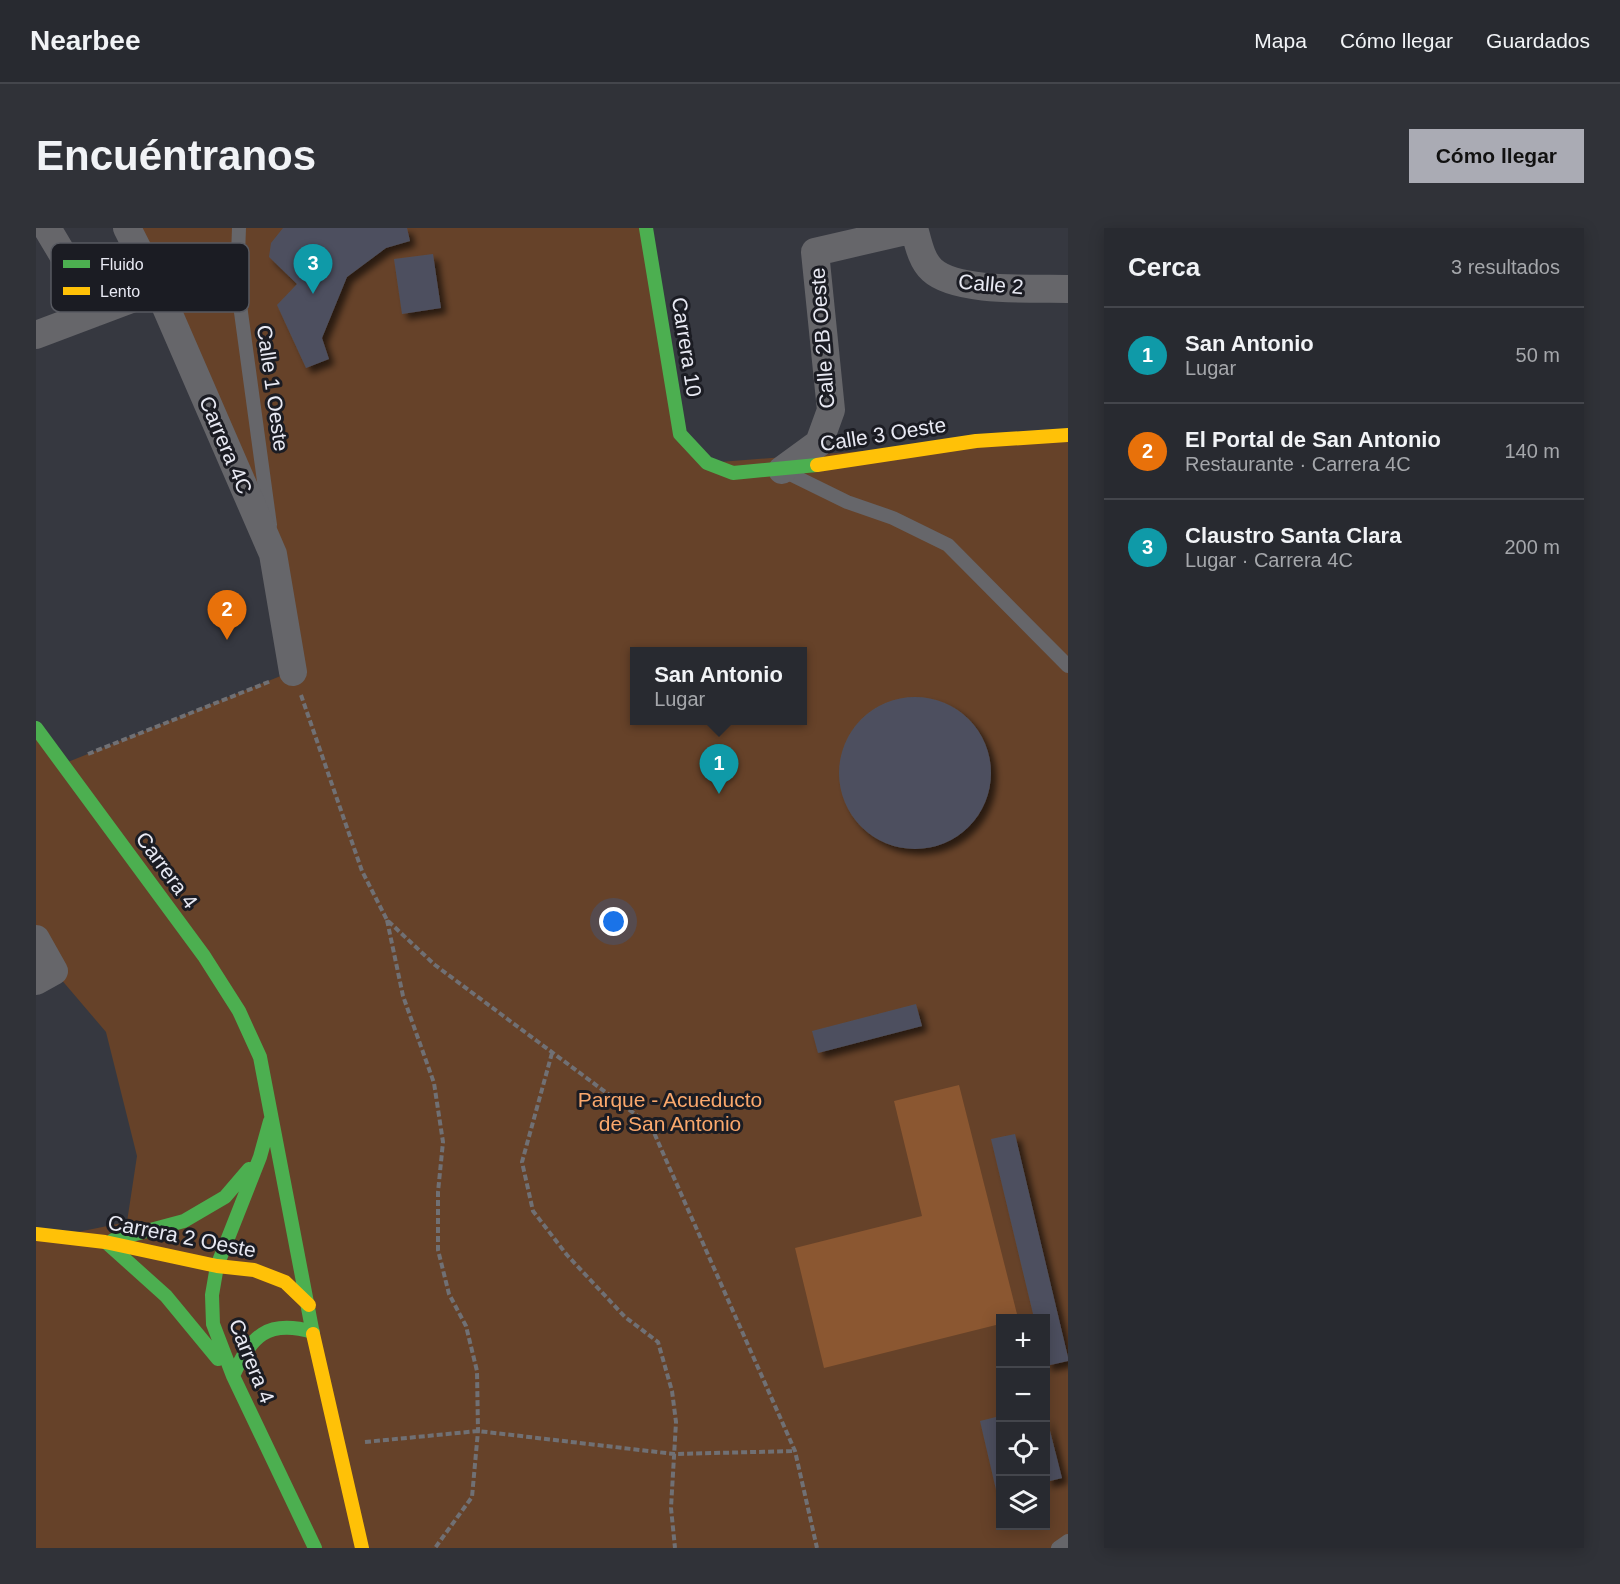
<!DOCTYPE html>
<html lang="es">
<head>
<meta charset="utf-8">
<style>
  :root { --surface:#282a30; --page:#303238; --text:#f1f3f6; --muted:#a5a7ab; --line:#44464c; --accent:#aaabb4 }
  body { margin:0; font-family:Helvetica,sans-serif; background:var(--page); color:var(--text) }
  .controls { position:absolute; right:18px; bottom:18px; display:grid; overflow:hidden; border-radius:0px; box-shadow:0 3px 15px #0003 }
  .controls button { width:54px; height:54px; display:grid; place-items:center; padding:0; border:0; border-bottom:2px solid var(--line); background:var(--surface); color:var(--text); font:30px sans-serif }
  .you { position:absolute; left:578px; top:694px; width:21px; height:21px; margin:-15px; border:4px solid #fff; border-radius:50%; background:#1a73e8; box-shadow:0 0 0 9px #1a73e833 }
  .badge { display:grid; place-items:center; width:39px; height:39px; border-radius:50%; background:var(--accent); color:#fff; font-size:20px; font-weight:700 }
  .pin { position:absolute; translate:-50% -50px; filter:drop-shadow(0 2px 3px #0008) }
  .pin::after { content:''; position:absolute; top:32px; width:21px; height:18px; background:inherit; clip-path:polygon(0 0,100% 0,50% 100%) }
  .popup { position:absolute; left:594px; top:419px; width:177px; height:78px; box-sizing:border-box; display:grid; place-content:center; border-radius:0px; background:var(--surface); filter:drop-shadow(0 2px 4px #0005); font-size:20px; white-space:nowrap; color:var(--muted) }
  .popup b { font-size:22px; color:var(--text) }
  .popup::after { content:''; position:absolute; left:50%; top:100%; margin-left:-12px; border:12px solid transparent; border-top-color:var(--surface) }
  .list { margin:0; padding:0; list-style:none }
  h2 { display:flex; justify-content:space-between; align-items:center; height:78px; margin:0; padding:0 24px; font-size:26px }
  h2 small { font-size:20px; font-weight:400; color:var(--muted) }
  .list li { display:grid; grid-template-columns:39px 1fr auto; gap:18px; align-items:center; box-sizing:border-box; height:96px; padding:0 24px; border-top:2px solid var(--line) }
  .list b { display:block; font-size:22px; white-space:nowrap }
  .list p { margin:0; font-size:20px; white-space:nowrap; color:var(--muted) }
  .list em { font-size:20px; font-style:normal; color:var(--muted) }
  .icon { flex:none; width:33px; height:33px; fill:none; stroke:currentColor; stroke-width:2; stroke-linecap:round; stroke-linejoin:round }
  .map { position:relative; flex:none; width:1032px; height:1320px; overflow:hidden; border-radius:0px }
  header { display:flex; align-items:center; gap:36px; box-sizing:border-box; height:84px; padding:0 30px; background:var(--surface); border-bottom:2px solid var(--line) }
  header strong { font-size:28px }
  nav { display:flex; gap:33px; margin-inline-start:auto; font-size:21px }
  .intro { display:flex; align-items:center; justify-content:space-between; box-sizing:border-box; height:144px; padding:0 36px }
  h1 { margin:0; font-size:42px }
  .button { padding:15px 27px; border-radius:0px; background:var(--accent); color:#111; font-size:21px; font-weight:700 }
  main { display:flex; gap:36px; padding:0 36px }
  aside { flex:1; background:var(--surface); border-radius:0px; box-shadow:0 3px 15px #0003 }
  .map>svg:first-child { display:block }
  .green { fill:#664229; fill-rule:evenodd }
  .water { fill:#8b5731 }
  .building { fill:#4e505e; filter:url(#shadow) }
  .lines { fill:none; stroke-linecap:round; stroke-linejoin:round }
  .path { stroke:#707074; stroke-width:4; stroke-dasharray:6 3; stroke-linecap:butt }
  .lane { stroke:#66666a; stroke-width:14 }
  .street { stroke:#66666a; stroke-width:28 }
  .fast { stroke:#4caf50; stroke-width:14 }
  .slow { stroke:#ffc107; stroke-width:14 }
  .labels { text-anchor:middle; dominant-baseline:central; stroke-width:6; stroke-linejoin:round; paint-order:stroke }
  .street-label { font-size:21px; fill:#e8e9f3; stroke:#1b1c23 }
  .park-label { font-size:21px; fill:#fba86c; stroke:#1b1c23 }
  .key { fill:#1b1c23; stroke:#585a61; stroke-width:1.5 }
  .key-label { font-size:16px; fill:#e8e9f3 }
</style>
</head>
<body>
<header>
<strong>Nearbee</strong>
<nav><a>Mapa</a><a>Cómo llegar</a><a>Guardados</a></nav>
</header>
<div class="intro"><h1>Encuéntranos</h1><a class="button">Cómo llegar</a></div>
<main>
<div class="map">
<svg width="1032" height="1320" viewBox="0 0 1032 1320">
  <defs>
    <filter id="shadow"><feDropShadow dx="5.5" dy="5.5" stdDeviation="3" flood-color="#0009"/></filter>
  </defs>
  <rect width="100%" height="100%" fill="#363840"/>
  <path class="green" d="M91,0H610L644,206L671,235L1032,207V1320H0V1006L27,1007L91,994L101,928L70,804L18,743L0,711V500L27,536L257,443L237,326ZM599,424H767V492H599ZM964,1090H1010V1298H964Z"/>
  <path class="water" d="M923,857L982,1090H964V1096L788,1140L759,1020L886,988L858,873Z"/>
  <path class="building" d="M247,0H371L374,13L350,20L311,49L286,110L293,131L270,140L241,77L261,56L233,29L235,15Z
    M397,26L405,80L366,86L358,31Z
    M803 545a76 76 0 1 1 152 0a76 76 0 1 1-152 0Z
    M880,776L886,798L782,825L776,803Z
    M979,906L1032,1129V1133L1010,1138V1090H998L955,911Z
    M1010,1187L1026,1250L1010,1254Z
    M964,1188V1265L961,1266L944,1193Z"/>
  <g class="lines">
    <path class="path" d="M265,467L326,643L351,692L399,737L615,898L759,1223L781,1320
      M52,526L235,453
      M351,692L367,768L398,855L407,914L402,964V1022L413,1066L430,1098L441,1143L442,1203L436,1269L399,1320
      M516,825L486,934L497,983L531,1027L589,1089L622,1114L636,1163L640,1194L635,1280L639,1320
      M329,1214L442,1203L638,1226L759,1223"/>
    <path class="lane" d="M203,0L201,55L234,297
      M756,247L811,274L857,290L912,317L1032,438
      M1022,1320L1032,1313"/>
    <path class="street" d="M11,0L61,84
      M91,0L122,61L237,326L257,444
      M878,0C882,14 885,32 896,42C921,65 999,60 1032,61
      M0,107L122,61
      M746,242L783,215L795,182L779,24L878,1
      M0,711L18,743L0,753"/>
    <path class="fast" d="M610,0L644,206L671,235L697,245L781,237
      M0,500L168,728L203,783L224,829L277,1106
      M234,893L224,929L181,1038L176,1067L177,1096L197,1148L279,1320
      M77,1012L148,993L189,969L213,941
      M71,1015L130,1068L182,1131
      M197,1148C215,1108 231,1091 277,1104"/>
    <path class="slow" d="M781,237L940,213L1032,207
      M0,1006L69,1014L181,1038L218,1042L249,1054L273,1077
      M277,1106L326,1320"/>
  </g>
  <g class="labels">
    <g class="street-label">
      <text transform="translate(955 56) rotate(5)">Calle 2</text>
      <text transform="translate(786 110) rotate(-94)">Calle 2B Oeste</text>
      <text transform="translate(651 119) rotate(81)">Carrera 10</text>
      <text transform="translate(237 160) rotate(82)">Calle 1 Oeste</text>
      <text transform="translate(847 206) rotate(-9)">Calle 3 Oeste</text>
      <text transform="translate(190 217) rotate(67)">Carrera 4C</text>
      <text transform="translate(131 642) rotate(54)">Carrera 4</text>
      <text transform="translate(146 1008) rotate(11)">Carrera 2 Oeste</text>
      <text transform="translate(216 1133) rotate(68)">Carrera 4</text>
    </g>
    <g class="park-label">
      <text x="634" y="871">Parque - Acueducto<tspan x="634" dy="24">de San Antonio</tspan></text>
    </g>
  </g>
  <rect x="15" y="15" width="198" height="69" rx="9" class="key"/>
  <rect x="27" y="32" width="27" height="8" fill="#4caf50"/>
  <rect x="27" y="59" width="27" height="8" fill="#ffc107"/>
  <g class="key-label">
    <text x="64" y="42">Fluido</text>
    <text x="64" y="69">Lento</text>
  </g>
</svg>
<div class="controls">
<button>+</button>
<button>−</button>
<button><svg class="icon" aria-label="locate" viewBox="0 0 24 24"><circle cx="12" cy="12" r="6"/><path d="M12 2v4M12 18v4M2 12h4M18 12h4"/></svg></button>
<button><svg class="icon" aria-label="layers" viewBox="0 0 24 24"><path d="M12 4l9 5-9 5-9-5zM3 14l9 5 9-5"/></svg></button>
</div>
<div class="you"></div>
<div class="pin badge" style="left:683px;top:566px;background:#0f9aa8">1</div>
<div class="popup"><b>San Antonio</b>Lugar</div>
<div class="pin badge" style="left:191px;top:412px;background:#e8710a">2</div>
<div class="pin badge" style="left:277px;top:66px;background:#0f9aa8">3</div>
</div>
<aside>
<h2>Cerca<small>3 resultados</small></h2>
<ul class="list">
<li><span class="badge" style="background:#0f9aa8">1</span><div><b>San Antonio</b><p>Lugar</p></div><em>50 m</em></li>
<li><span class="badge" style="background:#e8710a">2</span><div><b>El Portal de San Antonio</b><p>Restaurante · Carrera 4C</p></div><em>140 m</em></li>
<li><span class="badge" style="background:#0f9aa8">3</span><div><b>Claustro Santa Clara</b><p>Lugar · Carrera 4C</p></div><em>200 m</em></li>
</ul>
</aside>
</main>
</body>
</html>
